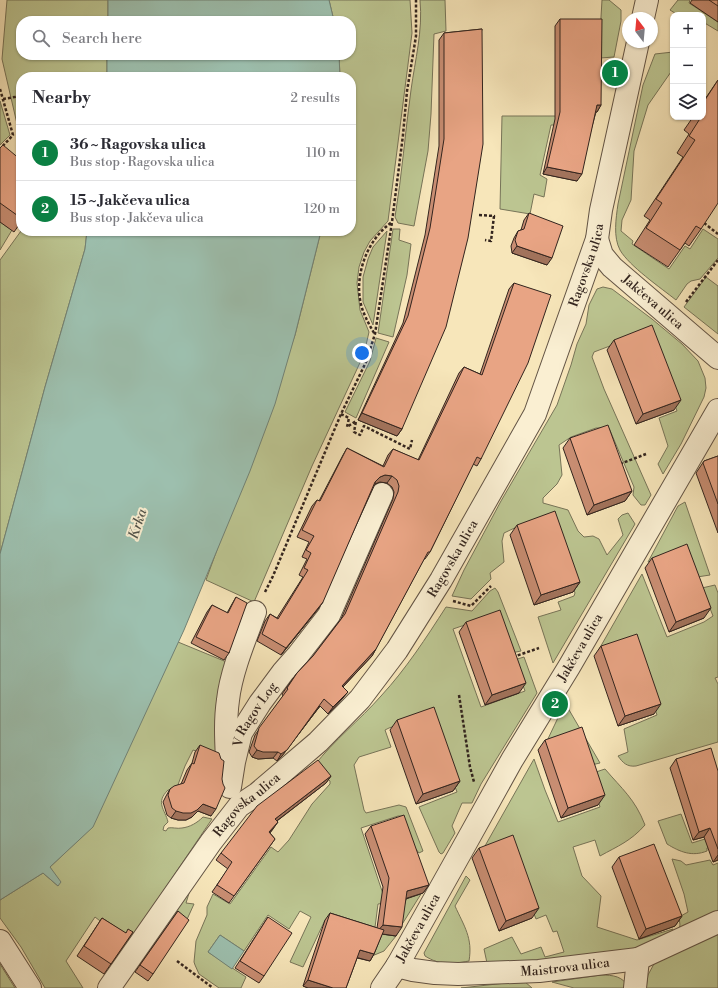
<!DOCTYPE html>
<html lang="en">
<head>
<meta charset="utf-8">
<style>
  :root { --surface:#fff; --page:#f2f2f3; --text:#2b2b33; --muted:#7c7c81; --line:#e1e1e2; --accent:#0b8043 }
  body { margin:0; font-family:"Libre Bodoni",serif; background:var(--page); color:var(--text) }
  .controls { position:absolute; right:12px; top:12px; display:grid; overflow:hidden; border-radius:8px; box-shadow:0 1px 3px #0004 }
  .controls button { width:36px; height:36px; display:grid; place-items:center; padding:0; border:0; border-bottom:1px solid var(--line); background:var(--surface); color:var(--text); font:20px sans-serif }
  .compass { position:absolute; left:622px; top:12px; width:36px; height:36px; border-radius:50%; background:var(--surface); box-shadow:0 1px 3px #0004; rotate:344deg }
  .you { position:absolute; left:362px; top:353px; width:14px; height:14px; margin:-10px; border:3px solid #fff; border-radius:50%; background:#1a73e8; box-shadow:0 0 0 6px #1a73e833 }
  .badge { display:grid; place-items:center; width:26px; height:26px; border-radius:50%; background:var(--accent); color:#fff; font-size:13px; font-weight:700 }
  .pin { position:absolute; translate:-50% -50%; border:2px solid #fff; box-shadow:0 1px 4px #0006 }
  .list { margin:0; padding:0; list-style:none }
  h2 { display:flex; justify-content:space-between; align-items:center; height:52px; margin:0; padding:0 16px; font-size:17px }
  h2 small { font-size:13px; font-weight:400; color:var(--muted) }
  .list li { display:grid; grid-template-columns:26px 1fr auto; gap:12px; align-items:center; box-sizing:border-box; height:56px; padding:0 16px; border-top:1px solid var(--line) }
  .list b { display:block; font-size:15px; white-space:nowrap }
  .list p { margin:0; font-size:13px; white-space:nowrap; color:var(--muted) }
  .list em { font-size:13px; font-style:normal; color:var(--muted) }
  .icon { flex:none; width:22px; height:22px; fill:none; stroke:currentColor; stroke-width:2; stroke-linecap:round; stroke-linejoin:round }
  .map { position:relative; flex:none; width:718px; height:988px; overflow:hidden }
  .search { position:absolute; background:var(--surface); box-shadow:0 1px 3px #0004; left:16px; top:16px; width:340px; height:44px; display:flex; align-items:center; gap:10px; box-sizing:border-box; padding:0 14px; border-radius:16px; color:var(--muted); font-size:15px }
  .panel { position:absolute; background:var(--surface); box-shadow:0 1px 3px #0004; left:16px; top:72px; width:340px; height:164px; border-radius:16px }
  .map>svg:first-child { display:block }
  .green { fill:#bcc591; stroke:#777458 }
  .water { fill:#9dc0af; stroke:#728275 }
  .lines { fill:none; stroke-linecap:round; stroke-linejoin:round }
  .minor-casing { stroke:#635445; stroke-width:24 }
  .path { stroke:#32241e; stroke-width:2.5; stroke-dasharray:3 2; stroke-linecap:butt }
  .minor { stroke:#faefd2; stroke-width:22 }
  .wall { fill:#c88d72; stroke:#32241e }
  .shaded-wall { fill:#a2735c; stroke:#32241e }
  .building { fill:#e8a484; stroke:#32241e }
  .labels { text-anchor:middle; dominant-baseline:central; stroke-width:4; stroke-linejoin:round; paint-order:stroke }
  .street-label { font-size:13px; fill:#32241e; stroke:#faefd2 }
  .water-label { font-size:14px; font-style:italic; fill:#52534a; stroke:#faefd2 }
</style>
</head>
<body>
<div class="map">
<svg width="718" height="988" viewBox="0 0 718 988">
  <rect width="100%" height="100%" fill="#f7e6ba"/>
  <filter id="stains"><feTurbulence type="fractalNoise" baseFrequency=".005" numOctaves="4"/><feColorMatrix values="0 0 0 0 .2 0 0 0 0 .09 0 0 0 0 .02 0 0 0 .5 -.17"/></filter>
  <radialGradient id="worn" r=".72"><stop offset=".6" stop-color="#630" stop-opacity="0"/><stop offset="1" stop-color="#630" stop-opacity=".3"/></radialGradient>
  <path class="green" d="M7,0H108V21H21V55H107V77H21V141L2,59Z
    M329,0H410L412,33L388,221L370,241L364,252L359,267L357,283L360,310L369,332L364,354L312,466L254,602L206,580L295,335L321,231H351V77H340L339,55H351V21H334Z
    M420,0H445L446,31L434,34L431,114L428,151L414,226L398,223L395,217C402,175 405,133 411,90C415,60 423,31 420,0Z
    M602,0H609L621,10V21L614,57L600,58V34Z
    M678,0H690L689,3L718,22V31L703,22V15H678L670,10Z
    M673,52V69L648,105L634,151L631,200L622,220L621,231L633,241L632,244L669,269L685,246L690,249L703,229L718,239V258L700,279L691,281L687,284L676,300C661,288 629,266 620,250C613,237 616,218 618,204L643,85L655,54Z
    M0,101L10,135L0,145Z
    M502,116H560L557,125H551L540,175L547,179L544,197L534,194L530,214L500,209Z
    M0,222L12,230L0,250Z
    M393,229H400L399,240L411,244L407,275L393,337L378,333Z
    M21,231H87L85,249L45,387L0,554V260Z
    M387,231L373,325L363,302V277L368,259L373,247Z
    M706,277L718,286V334L684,307Z
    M603,287L612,289L652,319L682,344L698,361L705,378L706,388L704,397L681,444L663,474L658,464L668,446L659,418L677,411L647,332L594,352L592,357L604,389L651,495L645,505H641L633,495L634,487L609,428H596L571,437L559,445L562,475L557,484L543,498V503L568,510L578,531L584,537L593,536L599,539L607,555L623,535L618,519L622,515L628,513L635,524L553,663L538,617L561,610L558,602L574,596L575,593L550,518L523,524L504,533L502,541L504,562L490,573L491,579L471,599L452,596L464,570L501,501L557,405L571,365L577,344L586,324L589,305L597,289Z
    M376,338L389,342L356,418L345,412L370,361Z
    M685,502L710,575L697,577L685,548L648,562L678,506Z
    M642,574L667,637L704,622L713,616L702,588L715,585L718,593V677L715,678L718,684V742L636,766C627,767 623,763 618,756L628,752L624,729L657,715L631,641L598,651Z
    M495,588L498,592L521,651L511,653L497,614L453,629L481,707L525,691L514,660L524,657L537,693L481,784L472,803H462L452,826L455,833L443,853L441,854L439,852L419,807L457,792L428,714L389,728L385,730L391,747L359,757L354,765L364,810L366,813L399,805L406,807L423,851L419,853L415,848L402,816H398L361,828L386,903L378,904L374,935L325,920L303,967L290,962L311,917L300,911L289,929L268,915L244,951L220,935L208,952L246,977L241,988H219L199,974L195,965L194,962L196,941L207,915V907L213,894L230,904L271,847L278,852L289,840L312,804L330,784V781L314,766C334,740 360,720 381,696C406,669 426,638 446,607L472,611L490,591Z
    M178,642L229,663L219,758L193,750L185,766L176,790H168C155,803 165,809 168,822L164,826L163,830L166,831L168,828C172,827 177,829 182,828C190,827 197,823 203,817L212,819L130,940L121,937L95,917L66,961L83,988H45L21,947L0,918V900L43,873L58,886L50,867L89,830Z
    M565,703L600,763L587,766L546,743Z
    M534,759L545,790L558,822L600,807L590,774L605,769C622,789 635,799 645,825C631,841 618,846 600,856L595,840L573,847L582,876L601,896L597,927L637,940L673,929L671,936L625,953L581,958L487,963L484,949L512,937L521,954L541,947L545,957L564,952L557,931L553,932L546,915L536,919L514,862L481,853Z
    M681,814L692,843L718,835V845L707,848V851C692,857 680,852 667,844L658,821Z
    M672,859L681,861L686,865L710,860L713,865L718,863V915L678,933L680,925L679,917L688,912L684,894Z
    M466,876L470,880L455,906C464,926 473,938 469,961C452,964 441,966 425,956L424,953Z
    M190,890L186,903L194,904L184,926L171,917Z
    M421,894L396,934L388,904Z
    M718,932V988H646L648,975L655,962Z
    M380,934L396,936L384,951L372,956Z
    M0,964L15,988H0Z
    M601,975C613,975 623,976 629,988H574L552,982Z
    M524,981L532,988H461Z"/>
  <path class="water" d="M108,0H329L334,21H108Z
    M107,55H339L340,77H107Z
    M87,231H321L295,335L275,404L250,471L184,630L93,827L50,867L61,882L58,886L43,873L0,900V554L45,387L85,249Z
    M220,935L244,951L232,969L208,952Z"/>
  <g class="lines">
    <g class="minor-casing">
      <g id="minor">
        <path d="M643,18L647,0"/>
        <path id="s1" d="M597,239L602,255L612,267L718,358"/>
        <path d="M227,759C226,739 225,720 228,700C231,672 245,639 255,612"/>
        <path id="s2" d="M230,787L234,762L241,733L260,703L283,672L298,655L329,615L382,494"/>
        <path d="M0,941L30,988"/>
        <path id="s3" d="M397,966L413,970L435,973L458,974L539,971L638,959L718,922"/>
        <path id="s4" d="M109,988L211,842L239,806L257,794L318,742L360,699L397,650L441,580L535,414L597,239L601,210L638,42"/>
        <path id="s5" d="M382,988L397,966L462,850L512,760L569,667L718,410"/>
        <path d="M635,988L638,959"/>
      </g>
    </g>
    <path class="path" d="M0,89L13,135L0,149
      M3,99L21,96
      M479,215L494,216L491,241L485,240
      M704,223L718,234
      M686,302L718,260
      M374,333C370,326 366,319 363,311C352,281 365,241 392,222
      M341,414L349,418L347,427L356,421L354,432L360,435L364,426L410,449L412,440
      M620,464L646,454
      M265,592L273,576L341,414L366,362L375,334L392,222L403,135L407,91L416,36V0
      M453,601L471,606L491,586
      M513,657L539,648
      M459,695L470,767L474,782
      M177,961L213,988"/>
    <use href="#minor" class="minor"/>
  </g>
  <path class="wall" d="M692,0H718V22L690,3Z
    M560,19L601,105L597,112H596L577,181L543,174L555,119V26Z
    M482,29L402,429L397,436L358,420L403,323L425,235L439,146V40L444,33Z
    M718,80L701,229L689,246L685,243L668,267L634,245L650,220L644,216L683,157L677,153L689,134L684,130L693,117H703V102Z
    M0,148L21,160V222L14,232L0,222Z
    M529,213L547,265L512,253L511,246L514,238L518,231L521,230L524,220Z
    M514,283L481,459L477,466L473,464L430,552L425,559H424L372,656L343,687V698L328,714L320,706L282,756L277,761L273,758L258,759L252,757L249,752L255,735L283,696L282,694L297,673L313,656L341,619L393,499L394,492L392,487L387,483L380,482L375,484L318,609L281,655L257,641L265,621L270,614L277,618L303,577L299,575L307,559L302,557L309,542L297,537L312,506L317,500L319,501L343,455L347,448L383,466L388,455L393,449L418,460L459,373L464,367L480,374L509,289Z
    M614,340L674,410L636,424L607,350Z
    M570,438L632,491L625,501L587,515L563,448Z
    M718,456V533L696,473L704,461Z
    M517,525L580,582L573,592L534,605L510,535Z
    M652,558L704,618L669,632L645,568Z
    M236,597L229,653L224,660L191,643L207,612L212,605L227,613L232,604Z
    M466,622L519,693L485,705L459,632Z
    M601,646L654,714L618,726L594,656Z
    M397,720L460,781L453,791L416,804L390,730Z
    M545,740L598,805L561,818L538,750Z
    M200,745L211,816L198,811L192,817L186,820H178L171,818L167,815L163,802L166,796L170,789L181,784L187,770L192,763L195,752Z
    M676,759L718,771V860L713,862L704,837L693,840L670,768Z
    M331,776L326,783L277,821L273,829L270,833L275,839L229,903L212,892L228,869L216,860L221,853Z
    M371,826L429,885L423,893L406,899L396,936L382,934L374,954L370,961L357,958L346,988H308L303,986L325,920L330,913L377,928L383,887L365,834Z
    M479,848L532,918L499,931L472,858Z
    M619,857L682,916L675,926L639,939L612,867Z
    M178,911L153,974L148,981L135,972Z
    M268,917L264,976L259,983L235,968Z
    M102,918L125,933L133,932L104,974L77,956Z"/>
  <path class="shaded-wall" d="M597,105H601L597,112H593Z
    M547,167L582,174L577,181L543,174Z
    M517,246L552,258L547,265L512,253Z
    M681,400L674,410L636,424L643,414Z
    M362,413L402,429L397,436L358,420Z
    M385,475L392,476L387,483L380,482L375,484V482L380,477Z
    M632,491L625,501L587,515L594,505Z
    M580,582L573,592L534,605L541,595Z
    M323,602L318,609L281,655L286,648Z
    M711,608L704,618L669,632L676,622Z
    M376,649L372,656L337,693L342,686Z
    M526,683L519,693L485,705L492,695Z
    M348,692L343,698L328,714L333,707Z
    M661,704L654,714L618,726L625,716Z
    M320,706L282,756L277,761L281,754Z
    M257,750L278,752L273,758L258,759L252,757Z
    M331,776L326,783L270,826L275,819Z
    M460,781L453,791L416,804L423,794Z
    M605,795L598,805L561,818L568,808Z
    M203,804L216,809L211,816L198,811L192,817L186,820H178L171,818L176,811Z
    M278,822L273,829L264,839L269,832Z
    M710,828L704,837L693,840L699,832Z
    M718,855V860L713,862Z
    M429,885L423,893L401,900L407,891Z
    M539,908L532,918L499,931L506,921Z
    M682,916L675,926L639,939L646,929Z
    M383,925L402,927L396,936L376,933Z
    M360,950L374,954L370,961L355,957Z
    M308,980L333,988H308L303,986Z"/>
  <path class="building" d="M709,0H718V6Z
    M560,19H602L601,105H597L582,174L547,167L560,112Z
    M482,29L483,144L468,238L446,327L402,429L362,413L408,316L430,228L444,139V33Z
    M718,80V203L701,229L696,226L680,250L646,228L662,203L656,199L695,140L689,136L701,117H703V103Z
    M3,145L21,160V181L19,182L21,184V218L0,203V204V148Z
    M529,213L563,226L552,258L517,246L515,240L518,231L524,229Z
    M514,283L551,295L528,363L481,459L477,457L430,552H428L376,649L342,686L348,692L333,707L324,699L287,750L281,754L278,752H263L257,750L254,746L259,728L288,689L287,688L297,673L313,656L345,614L398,492L399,486L397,480L392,476L385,475L380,477L375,482L323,602L286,648L262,634L270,614L278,619L308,570L304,568L311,553L306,550L314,536L302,530L317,500L320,501L347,448L384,467L393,449L419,460L464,367L482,375Z
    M652,325L681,400L643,414L614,340Z
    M608,425L632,491L594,505L570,438Z
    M718,456V504L703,463L704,461Z
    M555,511L580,582L541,595L517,525Z
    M687,544L711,608L676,622L652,558Z
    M236,597L247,603L229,653L196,637L212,605L228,613Z
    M500,610L526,683L492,695L466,622Z
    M637,634L661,704L625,716L601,646Z
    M434,707L460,781L423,794L397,720Z
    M582,727L605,795L568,808L545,740Z
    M200,745L219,753L221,759L224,761L222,779L223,784L225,788L216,809L203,804L197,810L191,813H183L176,811L172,808L168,795L170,789L174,786L184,783L192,763L194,764Z
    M711,748L718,771V849L710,828L699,832L676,759Z
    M318,760L331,776L275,819L278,822L269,832L275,839L234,896L217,885L232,862L221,853L257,806Z
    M404,815L429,885L407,891L402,927L383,925L389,878L371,826Z
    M513,835L539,908L506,921L479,848Z
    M654,844L682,916L646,929L619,857Z
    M178,911L189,920L153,974L140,965Z
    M330,913L384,930L374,954L360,950L346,988H333L308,980Z
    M268,917L292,933L264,976L240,961Z
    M102,918L126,933L128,929L133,932L111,964L84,946Z"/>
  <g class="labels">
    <g class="street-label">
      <text stroke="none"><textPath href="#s4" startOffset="878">Ragovska ulica</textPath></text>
      <text stroke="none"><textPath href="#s1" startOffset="86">Jakčeva ulica</textPath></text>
      <text stroke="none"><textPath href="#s4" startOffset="554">Ragovska ulica</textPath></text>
      <text stroke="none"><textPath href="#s5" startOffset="394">Jakčeva ulica</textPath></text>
      <text stroke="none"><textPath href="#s2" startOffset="78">V Ragov Log</textPath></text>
      <text stroke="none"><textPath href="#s4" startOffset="230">Ragovska ulica</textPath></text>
      <text stroke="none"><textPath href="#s5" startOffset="70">Jakčeva ulica</textPath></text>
      <text stroke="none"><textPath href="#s3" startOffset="169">Maistrova ulica</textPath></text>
    </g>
    <g class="water-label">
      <text transform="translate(138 524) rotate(-72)">Krka</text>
    </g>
  </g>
  <rect width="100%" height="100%" filter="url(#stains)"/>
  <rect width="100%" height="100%" fill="url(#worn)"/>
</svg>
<div class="controls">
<button>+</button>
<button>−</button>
<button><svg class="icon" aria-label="layers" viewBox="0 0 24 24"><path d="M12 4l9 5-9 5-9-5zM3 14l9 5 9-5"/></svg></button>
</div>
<svg class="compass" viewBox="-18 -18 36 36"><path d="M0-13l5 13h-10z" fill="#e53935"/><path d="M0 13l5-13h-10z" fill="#7c7c81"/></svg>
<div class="you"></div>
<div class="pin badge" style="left:615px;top:73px">1</div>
<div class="pin badge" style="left:555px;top:704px">2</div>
<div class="search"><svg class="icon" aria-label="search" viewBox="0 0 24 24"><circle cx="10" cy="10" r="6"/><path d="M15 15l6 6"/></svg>Search here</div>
<section class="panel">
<h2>Nearby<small>2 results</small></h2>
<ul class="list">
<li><span class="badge">1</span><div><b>36 ~ Ragovska ulica</b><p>Bus stop · Ragovska ulica</p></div><em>110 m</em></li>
<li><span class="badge">2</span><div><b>15 ~ Jakčeva ulica</b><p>Bus stop · Jakčeva ulica</p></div><em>120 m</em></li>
</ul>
</section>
</div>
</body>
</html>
